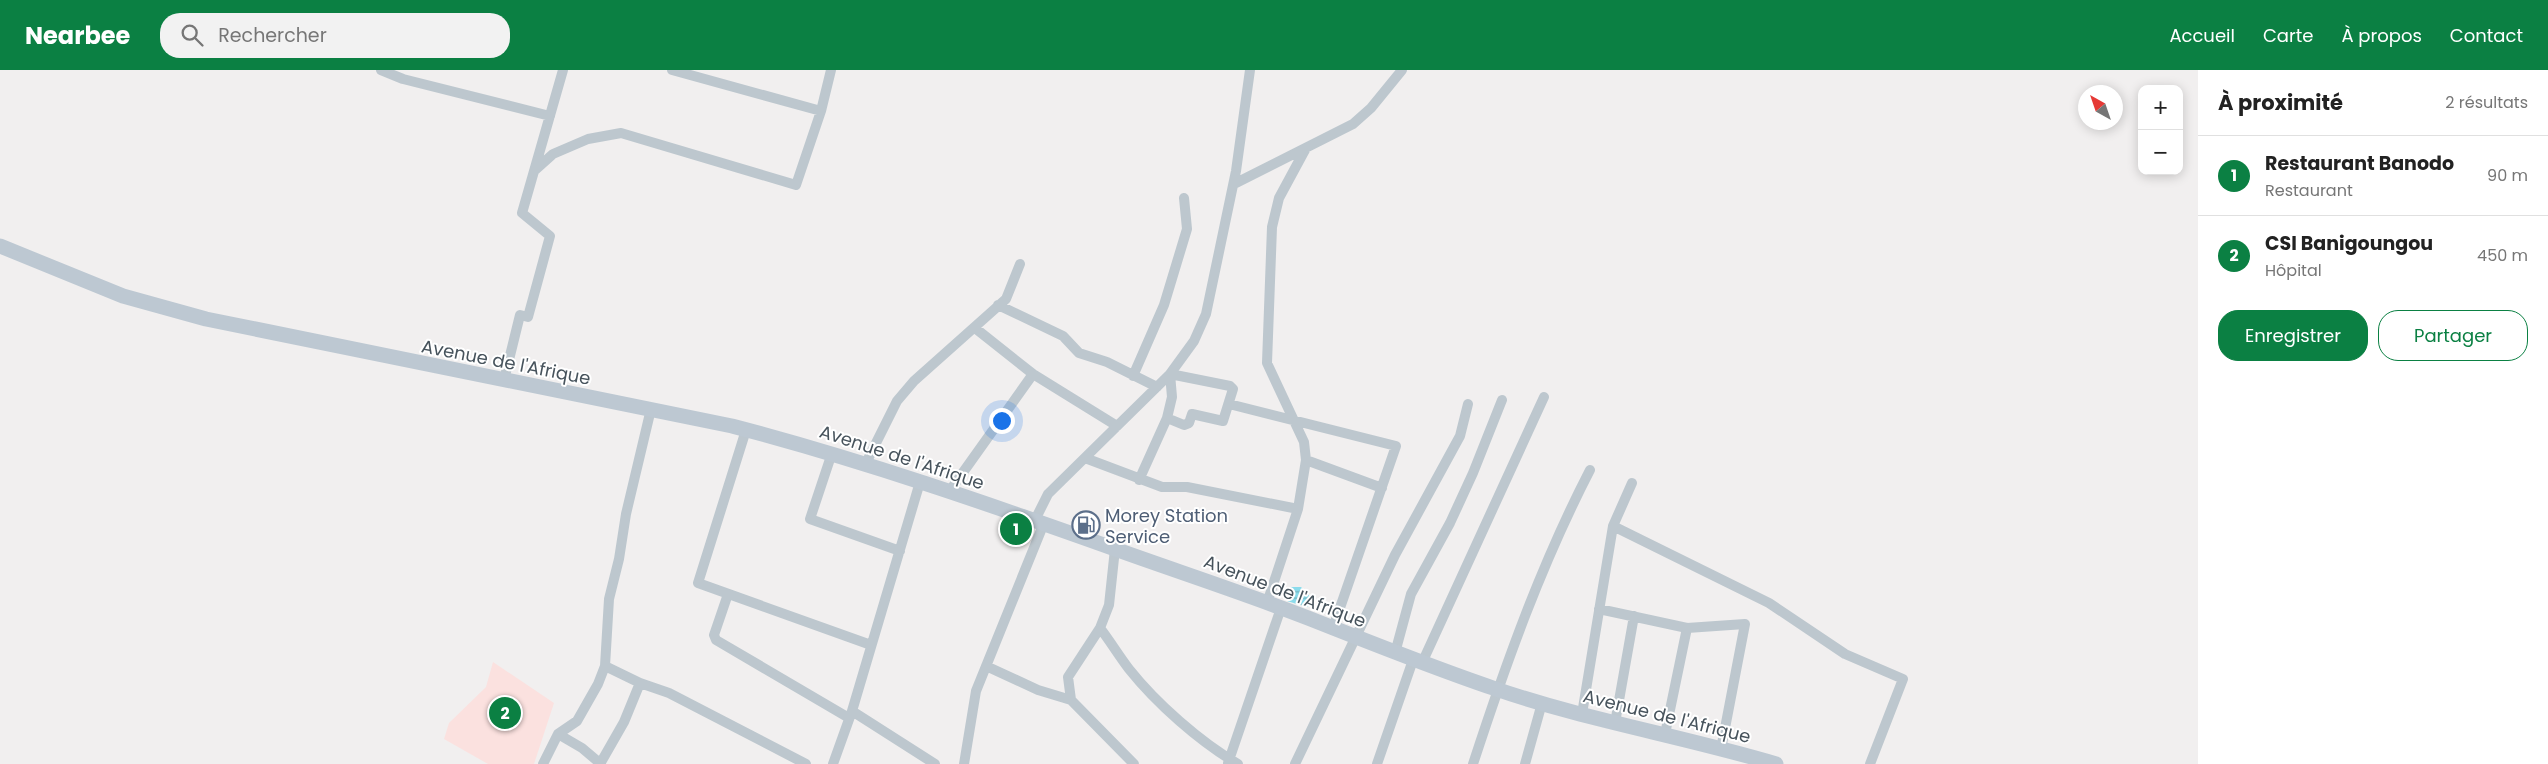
<!DOCTYPE html>
<html lang="fr">
<head>
<meta charset="utf-8">
<style>
  :root { --surface:#fff; --page:#f2f2f2; --text:#222; --muted:#767676; --line:#e0e0e0; --accent:#0b8043 }
  body { margin:0; font-family:Poppins,sans-serif; background:var(--page); color:var(--text) }
  .controls { position:absolute; right:15px; top:15px; display:grid; overflow:hidden; border-radius:10px; box-shadow:0 2px 12px #0003 }
  .controls button { width:45px; height:45px; display:grid; place-items:center; padding:0; border:0; border-bottom:1px solid var(--line); background:var(--surface); color:var(--text); font:25px sans-serif }
  .compass { position:absolute; left:2078px; top:15px; width:45px; height:45px; border-radius:50%; background:var(--surface); box-shadow:0 2px 12px #0003; rotate:320deg }
  .you { position:absolute; left:1001px; top:350px; width:18px; height:18px; margin:-12px; border:4px solid #fff; border-radius:50%; background:#1a73e8; box-shadow:0 0 0 8px #1a73e833 }
  .badge { display:grid; place-items:center; width:32px; height:32px; border-radius:50%; background:var(--accent); color:#fff; font-size:16px; font-weight:700 }
  .pin { position:absolute; translate:-50% -50%; border:2px solid #fff; box-shadow:0 1px 5px #0006 }
  .list { margin:0; padding:0; list-style:none }
  h2 { display:flex; justify-content:space-between; align-items:center; height:65px; margin:0; padding:0 20px; font-size:21px }
  h2 small { font-size:16px; font-weight:400; color:var(--muted) }
  .list li { display:grid; grid-template-columns:32px 1fr auto; gap:15px; align-items:center; box-sizing:border-box; height:80px; padding:0 20px; border-top:1px solid var(--line) }
  .list b { display:block; font-size:19px; white-space:nowrap }
  .list p { margin:0; font-size:16px; white-space:nowrap; color:var(--muted) }
  .list em { font-size:16px; font-style:normal; color:var(--muted) }
  .actions { display:flex; gap:10px; padding:15px 20px }
  .actions a { flex:1; padding:11px 0; border:1px solid var(--accent); border-radius:20px; text-align:center; font-size:18px; color:var(--accent) }
  .actions .main { background:var(--accent); color:#fff }
  .icon { flex:none; width:28px; height:28px; fill:none; stroke:currentColor; stroke-width:2; stroke-linecap:round; stroke-linejoin:round }
  .map { position:relative; flex:none; width:2198px; height:694px; overflow:hidden }
  header { display:flex; align-items:center; gap:30px; box-sizing:border-box; height:70px; padding:0 25px; background:var(--accent); color:#fff }
  header strong { font-size:24px }
  nav { display:flex; gap:28px; margin-inline-start:auto; font-size:18px }
  .search { width:350px; height:45px; background:var(--page); display:flex; align-items:center; gap:12px; box-sizing:border-box; padding:0 18px; border-radius:20px; color:var(--muted); font-size:19px }
  main { display:flex }
  aside { flex:1; background:var(--surface) }
  .map>svg:first-child { display:block }
  .medical { fill:#fbe1df }
  .water { fill:url(#water-rules) }
  .lines { fill:none; stroke-linecap:round; stroke-linejoin:round }
  .minor { stroke:#bdc7ce; stroke-width:10 }
  .secondary { stroke:#bdc8d2; stroke-width:15 }
  .labels { text-anchor:middle; dominant-baseline:central; stroke-width:4; stroke-linejoin:round; paint-order:stroke }
  .street-label { font-size:18px; fill:#47535c; stroke:#fff }
  .service-label { font-size:18px; fill:#4e5e75; stroke:#fff; text-anchor:start }
</style>
</head>
<body>
<header>
<strong>Nearbee</strong>
<div class="search"><svg class="icon" aria-label="search" viewBox="0 0 24 24"><circle cx="10" cy="10" r="6"/><path d="M15 15l6 6"/></svg>Rechercher</div>
<nav><a>Accueil</a><a>Carte</a><a>À propos</a><a>Contact</a></nav>
</header>
<main>
<div class="map">
<svg width="2198" height="694" viewBox="0 0 2198 694">
  <defs>
    <pattern id="water-rules" width="6" height="5" patternUnits="userSpaceOnUse" patternTransform="scale(1.25)"><rect width="6" height="5" fill="#8bdbeb"/><path d="M0 2.5h6" fill="none" stroke="#73b4c2"/></pattern>
  </defs>
  <rect width="100%" height="100%" fill="#f1efef"/>
  <path class="medical" d="M493,592L554,633L534,694H488L444,669L449,653L486,617Z"/>
  <path class="water" d="M1288,517H1301L1315,532L1307,537L1287,531Z"/>
  <g class="lines">
    <path class="minor" d="M381,0L403,9L550,46
      M672,0L821,41
      M534,101L553,84L588,69L621,63L796,115L821,41L831,0
      M1234,114L1353,54L1371,38L1402,0
      M998,235L1063,266L1079,283L1107,292L1157,317
      M975,258L1033,304L1117,356
      M1133,306L1164,235L1187,159L1184,128
      M504,310L520,245L528,247L550,166L522,143L563,0
      M1229,334L1396,376L1333,558
      M746,360L698,513L871,575
      M832,383L810,449L900,481
      M1085,388L1162,417H1187L1298,439
      M1306,390L1382,418
      M866,393L897,331L914,311L1006,229L1020,194
      M1139,410L1167,348L1172,327L1170,304L1230,316L1233,319L1223,351L1192,344L1189,353L1184,355L1167,348
      M949,422L1033,304
      M1035,450L1048,424L1170,304L1194,271L1206,244L1236,101L1250,0
      M1613,456L1769,533L1845,584L1903,609L1870,694
      M1115,479L1109,535L1100,558L1068,607L1071,630L1134,694
      M728,524L714,565L716,570L849,648
      M1267,533L1298,439L1306,390L1304,372L1267,293L1272,157L1279,128L1306,78
      M1599,539L1687,558L1745,554L1721,679
      M1100,558C1110,571 1119,586 1129,599C1156,633 1200,672 1238,694
      M1395,583L1411,524L1450,453L1473,403L1502,330
      M1422,593L1544,327
      M605,596L640,613L669,623L806,694
      M986,596L1038,620L1071,630
      M852,641L935,694
      M1582,644L1613,456L1632,413
      M1615,653L1634,546
      M558,664L582,678L601,694
      M1665,664L1687,558
      M1228,693L1281,538
      M543,694L558,664L577,651L598,614L605,596L609,529L619,489L626,444L651,339
      M600,694L624,652L640,613
      M833,694L852,641L920,412
      M964,694L976,621L1044,453
      M1295,694L1395,485L1460,366L1468,334
      M1377,694L1413,590
      M1473,694C1506,593 1541,495 1590,400
      M1525,694L1542,633"/>
    <path class="secondary" d="M0,176L123,226L206,249L732,356C862,390 989,434 1115,479C1179,502 1244,523 1308,548C1369,572 1431,597 1493,618C1585,650 1682,666 1776,694"/>
  </g>
  <defs>
    <g id="fuel-ring" transform="scale(1.4375)"><circle r="9.5" fill="#fff" stroke="#5c6f8a" stroke-width="1.5"/><path d="M-5.5-6h7V0h2V4h1.3V-2.5L3-4.5l.8-.8L6-3V5H2.5V1h-1V6h-7ZM-4.2-4.7v3.2H.2V-4.7Z" fill="#5c6f8a"/></g>
  </defs>
  <g fill-rule="evenodd">
    <use href="#fuel-ring" x="1086" y="455"/>
  </g>
  <g class="labels">
    <g class="street-label">
      <text transform="translate(506 292) rotate(11)">Avenue de l'Afrique</text>
      <text transform="translate(902 387) rotate(18)">Avenue de l'Afrique</text>
      <text transform="translate(1285 521) rotate(21)">Avenue de l'Afrique</text>
      <text transform="translate(1667 646) rotate(14)">Avenue de l'Afrique</text>
    </g>
    <g class="service-label">
      <text x="1105" y="445">Morey Station<tspan x="1105" dy="21">Service</tspan></text>
    </g>
  </g>
</svg>
<div class="controls">
<button>+</button>
<button>−</button>
</div>
<svg class="compass" viewBox="-18 -18 36 36"><path d="M0-13l5 13h-10z" fill="#e53935"/><path d="M0 13l5-13h-10z" fill="#767676"/></svg>
<div class="you"></div>
<div class="pin badge" style="left:1016px;top:459px">1</div>
<div class="pin badge" style="left:505px;top:643px">2</div>
</div>
<aside>
<h2>À proximité<small>2 résultats</small></h2>
<ul class="list">
<li><span class="badge">1</span><div><b>Restaurant Banodo</b><p>Restaurant</p></div><em>90 m</em></li>
<li><span class="badge">2</span><div><b>CSI Banigoungou</b><p>Hôpital</p></div><em>450 m</em></li>
</ul>
<div class="actions"><a class="main">Enregistrer</a><a>Partager</a></div>
</aside>
</main>
</body>
</html>
